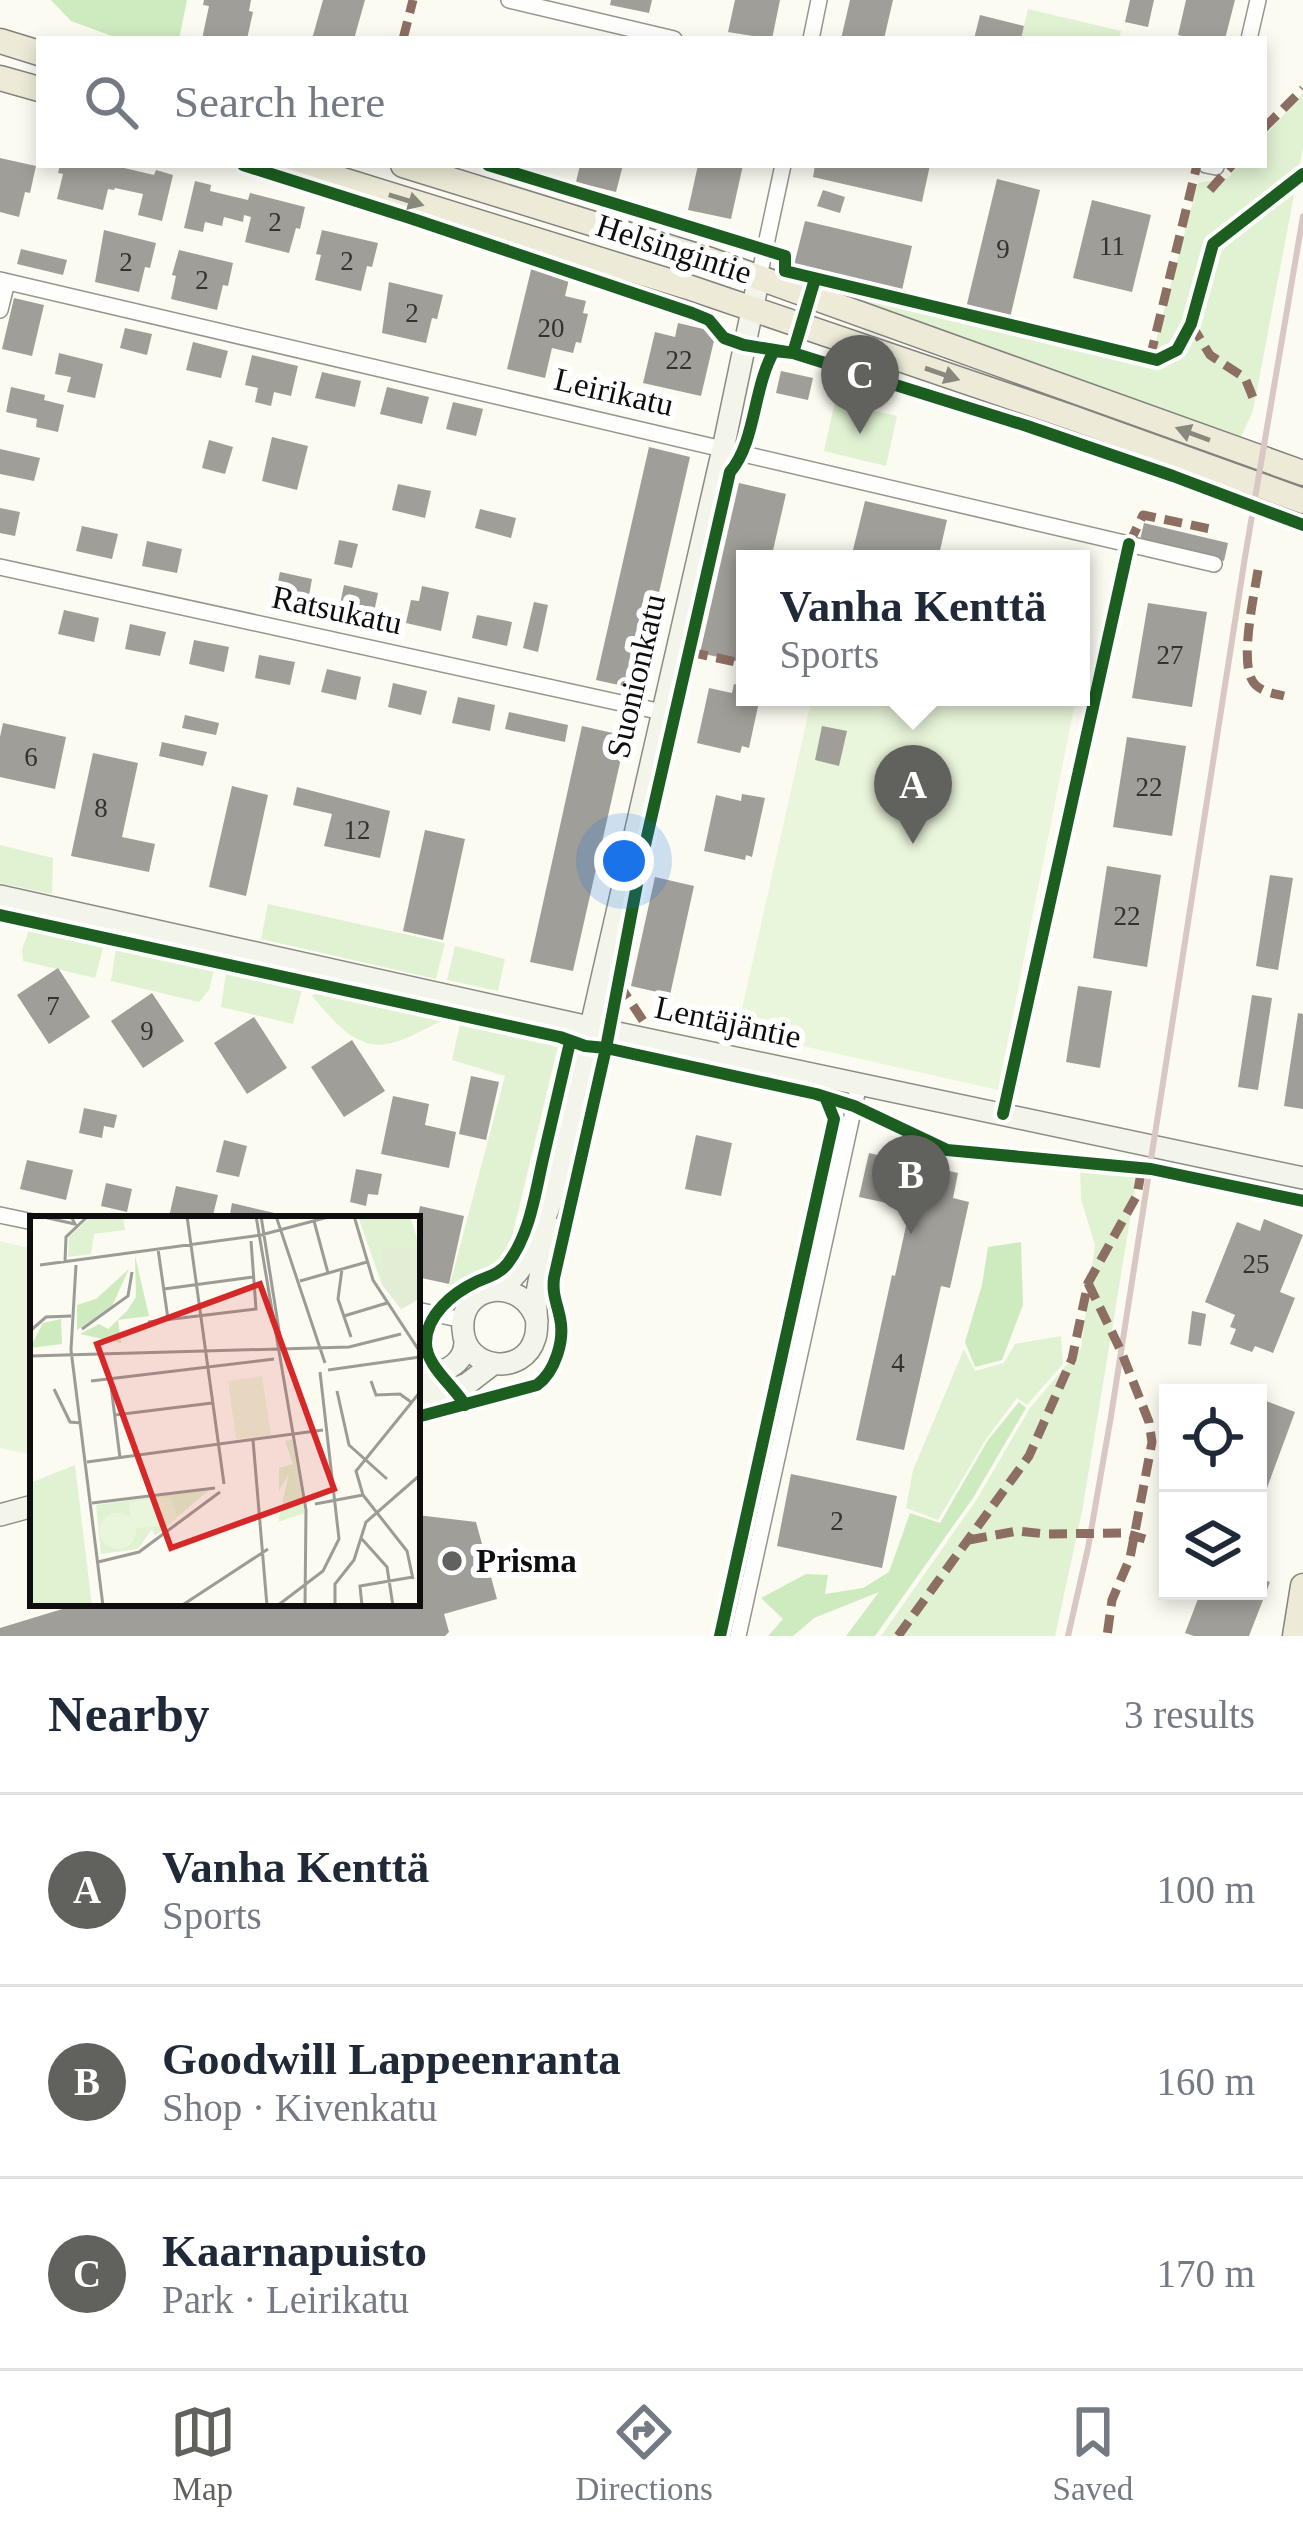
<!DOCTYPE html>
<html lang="en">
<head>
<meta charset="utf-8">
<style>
  :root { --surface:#fff; --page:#f2f2f3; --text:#1f2937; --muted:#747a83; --line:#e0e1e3; --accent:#61615e }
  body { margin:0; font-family:"Times New Roman",serif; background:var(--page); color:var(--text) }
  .controls { position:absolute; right:36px; bottom:36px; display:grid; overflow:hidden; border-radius:0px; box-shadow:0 6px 18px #0003 }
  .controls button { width:108px; height:108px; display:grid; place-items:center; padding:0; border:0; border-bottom:3px solid var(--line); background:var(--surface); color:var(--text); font:60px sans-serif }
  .you { position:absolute; left:624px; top:861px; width:42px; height:42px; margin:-30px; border:9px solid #fff; border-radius:50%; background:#1a73e8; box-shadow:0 0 0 18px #1a73e833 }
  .badge { display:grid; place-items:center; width:78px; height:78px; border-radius:50%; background:var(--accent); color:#fff; font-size:39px; font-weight:700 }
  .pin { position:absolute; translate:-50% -99px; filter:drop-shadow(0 3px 6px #0008) }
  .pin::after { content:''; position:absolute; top:63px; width:42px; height:36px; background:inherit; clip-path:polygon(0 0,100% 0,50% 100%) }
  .popup { position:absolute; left:736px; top:550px; width:354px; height:156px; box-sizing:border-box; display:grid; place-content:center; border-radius:0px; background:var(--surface); filter:drop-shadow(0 3px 9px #0005); font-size:39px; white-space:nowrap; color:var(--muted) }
  .popup b { font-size:45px; color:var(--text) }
  .popup::after { content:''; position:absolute; left:50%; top:100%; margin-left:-24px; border:24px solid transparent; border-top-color:var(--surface) }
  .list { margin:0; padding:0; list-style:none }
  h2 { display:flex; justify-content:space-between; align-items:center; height:156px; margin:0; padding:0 48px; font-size:51px }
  h2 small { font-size:39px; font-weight:400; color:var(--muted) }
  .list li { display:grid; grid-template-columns:78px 1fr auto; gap:36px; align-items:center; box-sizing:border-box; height:192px; padding:0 48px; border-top:3px solid var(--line) }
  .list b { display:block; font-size:45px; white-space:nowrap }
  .list p { margin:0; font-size:39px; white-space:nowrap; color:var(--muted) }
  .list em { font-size:39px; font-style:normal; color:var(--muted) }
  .icon { flex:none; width:66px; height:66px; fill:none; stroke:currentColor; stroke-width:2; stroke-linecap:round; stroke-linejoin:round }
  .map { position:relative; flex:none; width:1303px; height:1636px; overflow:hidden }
  .search { position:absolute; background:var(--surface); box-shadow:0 6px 18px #0003; left:36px; right:36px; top:36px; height:132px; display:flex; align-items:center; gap:30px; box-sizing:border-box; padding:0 42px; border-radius:0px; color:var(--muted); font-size:45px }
  .sheet { height:732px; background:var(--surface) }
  nav { display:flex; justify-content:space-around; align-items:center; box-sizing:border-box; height:168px; border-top:3px solid var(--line); background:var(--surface); font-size:33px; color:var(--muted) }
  nav a { display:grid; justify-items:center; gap:6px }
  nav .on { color:var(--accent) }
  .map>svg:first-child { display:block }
  .green { fill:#e0f2d2 }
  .forest { fill:#ceeabf }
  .pitch { fill:#eaf6db }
  .building { fill:#9f9e98 }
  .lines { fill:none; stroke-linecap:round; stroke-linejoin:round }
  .street-casing { stroke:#959591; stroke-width:18 }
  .secondary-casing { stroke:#8b8b87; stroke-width:24 }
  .primary-casing { stroke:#82827e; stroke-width:27 }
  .street { stroke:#fefefd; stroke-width:15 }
  .secondary { stroke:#f4f5ea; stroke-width:21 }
  .primary { stroke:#edebd8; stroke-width:24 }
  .rail { stroke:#d8c7c3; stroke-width:6 }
  .quiet { stroke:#8d6e63; stroke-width:9; stroke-dasharray:18 9; stroke-linecap:butt }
  .cycleway-casing { stroke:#fff; stroke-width:20 }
  .cycleway { stroke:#1b5e20; stroke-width:12 }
  .oneway { fill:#89887d }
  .poi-dot { fill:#61615e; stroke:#fff; stroke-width:4.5 }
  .labels { text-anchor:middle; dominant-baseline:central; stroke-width:12; stroke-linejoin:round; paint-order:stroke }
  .number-label { font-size:27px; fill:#323230 }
  .street-label { font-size:33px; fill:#0e0e0e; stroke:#fff }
  .poi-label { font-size:33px; font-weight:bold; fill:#0e0e0e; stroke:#fff; text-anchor:start }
  .inset-road { fill:none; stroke:#9c9c97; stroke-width:3 }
  .view { fill:#d62828; fill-opacity:0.15; stroke:#d62828; stroke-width:6 }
  .inset-edge { fill:none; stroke:#0e0e0e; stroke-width:6 }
</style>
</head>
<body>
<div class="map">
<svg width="1303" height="1636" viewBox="0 0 1303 1636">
  <rect width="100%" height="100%" fill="#fbfbf2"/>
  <path class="green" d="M1028,9L1121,31L1119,39H1021Z
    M1303,93V148L1253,411L1240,439L844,298L849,297L1149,366L1198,183L1228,178L1239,165H1264V137Z
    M835,402L897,416L886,466L824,451Z
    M0,845L53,858L52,894L0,883Z
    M268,904L445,943L436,979L261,939Z
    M30,927L104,945L95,978L23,961L22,950Z
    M455,946L505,959L498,991L447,980Z
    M116,948L214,970L209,990L199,1002L111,981Z
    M229,971L303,986L293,1024L221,1007L226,974Z
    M318,990L445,1016V1019C428,1027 409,1039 391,1043C357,1053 331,1018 312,996Z
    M461,1020L559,1042L509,1249L498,1266L465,1281L446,1299L505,1076L452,1060Z
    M1080,1168L1137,1177L1082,1512L1055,1636H881L977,1499L1030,1408L1081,1348L1095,1245L1081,1199Z
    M1061,1336L1063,1364L1027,1405L1017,1398L986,1439L938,1520L906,1508L913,1470L964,1349L975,1371L1004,1363L1015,1344Z"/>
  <path class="forest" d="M51,0H187L179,39H120L71,21Z
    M1021,1242L1023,1305L1002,1360L975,1367L965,1342L982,1285L988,1247Z
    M1019,1402L1026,1408L973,1498L875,1636H846L879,1592L814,1618L793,1636H768L783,1619L761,1598L806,1574L828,1575L825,1594L863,1588L889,1572L910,1513L940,1523L988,1440Z"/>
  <path class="pitch" d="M812,697H1076L998,1090L737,1031Z
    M0,1241L33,1249V1455L0,1448Z"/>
  <path class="building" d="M204,0H251L249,11L253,12L247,39H202L209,6L203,5Z
    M323,0H365L354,39H312Z
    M611,0H652L649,13L610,5Z
    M735,0H780L772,39L728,32Z
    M850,0H893L884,39H841Z
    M1130,0H1154L1148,27L1125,22Z
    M1186,0H1235L1225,39H1195L1178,35Z
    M980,15L1024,26L1021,39H974Z
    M0,158L36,166L30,193L25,192L19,217L0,212Z
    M60,165H120V167L154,175L156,170L173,175L162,221L138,215L143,194L115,188L114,190L108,189L103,210L57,199L63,174L58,173Z
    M580,165H623L616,192L576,182Z
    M698,165H743L731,219L688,210Z
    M815,165H930L922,202L813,177Z
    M997,179L1040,190L1010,318L966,308Z
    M195,181L211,185L210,191L248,200L250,193L305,207L300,229L296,228L289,253L245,242L251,217L244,215L243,222L224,217L222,226L205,222L203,232L184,228Z
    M823,190L845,197L840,213L817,206Z
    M1092,200L1151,215L1132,292L1073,278Z
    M805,221L912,246L900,299L792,273Z
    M104,230L156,243L150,268L145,267L139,292L95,282Z
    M322,230L378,243L372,267L367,266L361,291L315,280L321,255L316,254Z
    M21,249L67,260L63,275L17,264Z
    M179,250L233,263L228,286L223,285L217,310L171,299L176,276L172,275Z
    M532,266L570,275L565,296L586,301L583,313L588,314L581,343L576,342L573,353L552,348L545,378L507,369Z
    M389,282L443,295L437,319L432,318L426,343L382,333Z
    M14,298L44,305L32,356L2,349Z
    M678,323L716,332L701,396L643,383L655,332L675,337Z
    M125,328L152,334L147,355L120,348Z
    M193,342L228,351L221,378L186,370Z
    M59,353L103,364L95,398L67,392L71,377L55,374Z
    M252,355L298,366L291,396L274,392L271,406L255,402L258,388L245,385Z
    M781,371L813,378L808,400L776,393Z
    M322,372L361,381L355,407L315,398Z
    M11,387L45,395L44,400L64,405L58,432L36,427L37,419L6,412Z
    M387,387L429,397L422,424L380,414Z
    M453,402L483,409L476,436L446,429Z
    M272,437L308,446L297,490L262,481Z
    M209,440L233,447L225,474L202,468Z
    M649,447L690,457L637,689L596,680Z
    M0,449L40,458L34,481L0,474Z
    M739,483L786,494L771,559H745V663L700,653Z
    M398,484L431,491L425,518L392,510Z
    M865,501L947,520L938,559L851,558Z
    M0,508L20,512L15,536L0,533Z
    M480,509L516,518L511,538L475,528Z
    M1144,523L1228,543L1224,561L1140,540Z
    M82,526L118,534L112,559L76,551Z
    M339,540L358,544L352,568L334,564Z
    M147,541L182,549L177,573L142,566Z
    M280,572L312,579L308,601L275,594Z
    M344,585L378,593L373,617L339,609Z
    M422,586L449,592L441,631L406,623L411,600L419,601Z
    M534,602L548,605L538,652L523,648Z
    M1148,603L1207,612L1192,707L1132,698Z
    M64,610L99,618L94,642L58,634Z
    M477,615L512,622L507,646L472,638Z
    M130,624L166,632L160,656L125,649Z
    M194,640L229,647L224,672L189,664Z
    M259,655L295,662L290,685L255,678Z
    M327,669L361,677L356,700L321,692Z
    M393,683L427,691L421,715L388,707Z
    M734,684L745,687V697H760L749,748L742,746L740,753L697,743L709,688L732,693Z
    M458,697L495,705L490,731L452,723Z
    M509,712L568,725L565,742L505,729Z
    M185,715L219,723L216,735L182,728Z
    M3,723L66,737L55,789L0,777V737Z
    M582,726L626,736L573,971L530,962Z
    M822,726L847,731L839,766L815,760Z
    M1127,737L1186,746L1172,836L1113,827Z
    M162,742L207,752L203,766L159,756Z
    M93,753L138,763L122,837L155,844L149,872L71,856Z
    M232,786L268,795L246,896L209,887Z
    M297,787L390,811L380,858L324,846L332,814L293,805Z
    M742,794L765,798L752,857L746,855L745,860L704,851L716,795L741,801Z
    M425,830L465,839L443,940L403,931Z
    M1107,866L1161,875L1147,967L1093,958Z
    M1270,875L1293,878L1278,970L1256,966Z
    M655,877L694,886L670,995L631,986Z
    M58,968L90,1017L49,1044L17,995Z
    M1078,986L1112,991L1100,1068L1066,1062Z
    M152,993L184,1041L143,1068L111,1021Z
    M1252,995L1272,998L1258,1090L1238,1087Z
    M1298,1013L1303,1014V1109L1284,1106Z
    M254,1017L287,1068L247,1094L214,1043Z
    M352,1040L385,1091L344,1117L311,1067Z
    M471,1076L499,1082L486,1140L459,1134Z
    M393,1096L429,1104L425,1125L456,1132L449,1168L381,1154Z
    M84,1108L117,1115L114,1128L104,1126L102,1138L79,1133Z
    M696,1135L732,1143L721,1196L685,1189Z
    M224,1140L247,1146L239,1177L216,1172Z
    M869,1153L958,1173L953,1198L969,1202L950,1288L941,1286L904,1450L856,1440L892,1275L895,1276L910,1208L859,1197Z
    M27,1160L73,1170L66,1200L20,1189Z
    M356,1169L382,1174L378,1195L368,1194L366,1206L350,1202Z
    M106,1183L132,1189L127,1212L101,1206Z
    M176,1186L218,1195L212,1219L169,1217Z
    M232,1203L283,1215L282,1219H229Z
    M420,1206L464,1216L449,1284L417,1277V1221Z
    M1264,1219L1303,1235L1280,1292L1295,1298L1273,1353L1255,1346L1252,1352L1230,1344L1236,1329L1230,1327L1235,1315L1205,1302L1237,1222L1260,1231Z
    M1192,1311L1206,1314L1201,1346L1188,1344Z
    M1258,1398L1295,1412L1267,1488L1258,1484Z
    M791,1474L897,1496L882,1568L777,1546Z
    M417,1515L476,1522L497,1599L444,1614L449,1632L445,1636H0V1628L82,1603H417Z
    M1258,1578L1270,1582L1249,1636H1194L1185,1633L1201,1591H1258Z"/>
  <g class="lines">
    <g class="street-casing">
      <path id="street" d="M509,0L674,39
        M811,39L819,0
        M1249,39L1258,0
        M1206,165L1216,167V165
        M759,277L783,165
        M0,280L1214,564
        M0,310L7,282
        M0,567L662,712
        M0,1215L33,1222
        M417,1310L463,1320
        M738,1636L859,1084"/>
    </g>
    <g class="secondary-casing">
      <path id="secondary" d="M0,896L589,1027L1303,1178
        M495,1290C526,1277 540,1231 551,1201L723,449L759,277
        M537,1321C523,1275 459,1283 463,1330C465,1370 524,1377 535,1338C539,1326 535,1312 536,1300C539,1275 547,1251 549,1226
        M417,1381C439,1372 466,1368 465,1340
        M417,1403L467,1384L493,1364
        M0,1515L33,1506"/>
    </g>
    <g class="primary-casing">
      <path id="primary" d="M0,41L39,53
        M0,78L39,89
        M294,165L688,287L1070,417L1303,501
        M403,165L710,260L1303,473
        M1295,1636L1303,1586"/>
    </g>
    <use href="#street" class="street"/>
    <use href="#secondary" class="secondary"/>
    <use href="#primary" class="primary"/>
    <path class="rail" d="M1068,1636L1088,1548L1111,1416L1245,557L1303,216"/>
    <path class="quiet" d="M403,39L413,0
      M1264,128L1303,89
      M1210,190L1232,165
      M1191,324L1210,355L1245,378L1256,405
      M1150,358L1197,165
      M1129,544L1143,515L1215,530
      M1258,570C1254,596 1241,655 1251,678C1256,691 1272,693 1284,696
      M690,652L745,664
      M618,983L644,1022
      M1088,1283L1121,1351L1149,1422L1152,1442L1130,1558L1112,1600L1107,1636
      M969,1540L1017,1531L1046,1534L1124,1533L1145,1539
      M898,1636L1029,1456L1072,1359L1088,1283L1137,1195L1142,1168"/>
    <g class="cycleway-casing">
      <path id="cycleway" d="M243,165L410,218L692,313L709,320L724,338L744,345L793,353L1027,426L1173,476L1303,525
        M488,165L785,256V271L1157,360L1177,350L1191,324L1213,244L1303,174
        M0,915L560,1037L585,1046L606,1048L816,1094L854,1106L947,1150L1151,1169L1303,1201
        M1003,1114L1129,544
        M465,1405C454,1386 426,1366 426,1343C426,1315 453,1293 476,1282C487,1277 500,1274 508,1263C530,1234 535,1194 543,1159C552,1120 561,1081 570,1042
        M417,1417L537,1385C555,1372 565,1340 560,1318C557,1303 552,1294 554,1278L606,1048L641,863L730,472C756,442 753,387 774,351L793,353L815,279
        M720,1636L834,1119L826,1099"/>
    </g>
    <use href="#cycleway" class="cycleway"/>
  </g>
  <defs><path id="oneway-solid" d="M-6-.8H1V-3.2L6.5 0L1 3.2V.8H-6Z" transform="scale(3)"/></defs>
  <g class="oneway">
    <use href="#oneway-solid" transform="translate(406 200) rotate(17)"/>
    <use href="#oneway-solid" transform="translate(942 374) rotate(19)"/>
    <use href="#oneway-solid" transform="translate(1193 434) rotate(-160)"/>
  </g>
  <circle class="poi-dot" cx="452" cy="1561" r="12"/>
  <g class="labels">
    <g class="number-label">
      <text x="275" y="222">2</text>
      <text x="1112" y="246">11</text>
      <text x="1003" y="249">9</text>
      <text x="347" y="261">2</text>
      <text x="126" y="262">2</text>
      <text x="202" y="280">2</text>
      <text x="412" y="313">2</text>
      <text x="551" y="328">20</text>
      <text x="679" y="360">22</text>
      <text x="1170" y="655">27</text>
      <text x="31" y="757">6</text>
      <text x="1149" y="787">22</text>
      <text x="101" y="808">8</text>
      <text x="357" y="830">12</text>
      <text x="1127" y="916">22</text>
      <text x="53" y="1006">7</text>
      <text x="147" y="1031">9</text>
      <text x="1256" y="1264">25</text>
      <text x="898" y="1363">4</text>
      <text x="837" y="1521">2</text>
    </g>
    <g class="street-label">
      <text transform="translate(674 249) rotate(18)">Helsingintie</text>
      <text transform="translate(614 392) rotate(13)">Leirikatu</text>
      <text transform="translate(337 610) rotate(12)">Ratsukatu</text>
      <text transform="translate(636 676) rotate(-77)">Suonionkatu</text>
      <text transform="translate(728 1022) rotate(12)">Lentäjäntie</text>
    </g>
    <g class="poi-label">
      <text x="476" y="1561">Prisma</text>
    </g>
  </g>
  <g transform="translate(30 1216)">
    <rect width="390" height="390" fill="#fbfbf2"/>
    <path d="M93,0L95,14L64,18L61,38L38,41L39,21L59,2ZM328,0H380L390,32V49L388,33H352V69ZM262,223L275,297L248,306L259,257L249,275V252L263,248L255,225ZM45,249L62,390H0V267ZM179,274L125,320L122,313L108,333L71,338L66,289Z" fill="#e0f2d2"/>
    <path d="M105,40L119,100L88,104L91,127L50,118L69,108L78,113L97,95L106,81ZM99,53L82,90L47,114V89L66,83ZM31,103L32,128L0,132L13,107Z" fill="#ceeabf"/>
    <path d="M352,33H389L390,83L371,93L352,69Z" fill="#e3edd6"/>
    <path d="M232,160L241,219L206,223L198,165ZM141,281L147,299L140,308L103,313L99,286ZM70 315a18 18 0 1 1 36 0a18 18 0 1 1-36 0Z" fill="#eaf6db"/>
    <path class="inset-road" d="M9,0L45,8L41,0M157,0L194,268M226,0L276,294L275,390M231,0L251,127M246,0L295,147M324,0L343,64L390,136M284,5L298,57M128,33L138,103M35,46L36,21L58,0M10,49L231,19L302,0M312,53L308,83L321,121M270,65L337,46M134,73L223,61M314,100L357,87M118,106L226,93L221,25M52,113L98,80L102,56M0,115L16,101L41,100M41,134L46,49M41,134L73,390M0,140L319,131L371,118M298,154L390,141M80,162L90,242M61,165L244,143M341,165L346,179L370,178L381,186M24,173L40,206L51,207M307,175L319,229L357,263M85,199L182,187M223,224L237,390M57,246L293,214M62,287L185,272M285,288L333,279M331,322L357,351L363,390M68,346L109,336L190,276M383,363L377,335L333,279L326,255L390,176M151,390L238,333M247,390L293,355L309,323L290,156M305,390V368L324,344L336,306L390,259M332,390L330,370L383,361"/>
    <path class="view" d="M230,68L304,273L141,332L67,128Z"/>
    <rect width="390" height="390" class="inset-edge"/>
  </g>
</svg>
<div class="controls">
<button><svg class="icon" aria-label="locate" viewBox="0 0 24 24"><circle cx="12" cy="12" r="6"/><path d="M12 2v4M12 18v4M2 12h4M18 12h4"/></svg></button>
<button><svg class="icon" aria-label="layers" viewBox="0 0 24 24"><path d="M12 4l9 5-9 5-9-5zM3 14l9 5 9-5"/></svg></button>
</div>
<div class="you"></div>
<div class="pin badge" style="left:913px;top:844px">A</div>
<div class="popup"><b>Vanha Kenttä</b>Sports</div>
<div class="pin badge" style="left:911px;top:1234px">B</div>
<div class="pin badge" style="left:860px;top:434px">C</div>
<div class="search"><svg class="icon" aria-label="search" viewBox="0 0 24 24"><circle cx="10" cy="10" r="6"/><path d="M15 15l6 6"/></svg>Search here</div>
</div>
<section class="sheet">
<h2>Nearby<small>3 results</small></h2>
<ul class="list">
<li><span class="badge">A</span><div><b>Vanha Kenttä</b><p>Sports</p></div><em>100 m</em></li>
<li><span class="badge">B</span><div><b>Goodwill Lappeenranta</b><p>Shop · Kivenkatu</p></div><em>160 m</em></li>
<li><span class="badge">C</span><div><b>Kaarnapuisto</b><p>Park · Leirikatu</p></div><em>170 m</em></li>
</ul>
</section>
<nav>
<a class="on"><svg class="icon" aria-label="map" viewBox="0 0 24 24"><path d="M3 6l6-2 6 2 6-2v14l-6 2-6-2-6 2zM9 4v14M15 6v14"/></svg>Map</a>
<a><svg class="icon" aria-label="directions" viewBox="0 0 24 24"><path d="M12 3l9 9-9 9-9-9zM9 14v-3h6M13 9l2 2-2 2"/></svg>Directions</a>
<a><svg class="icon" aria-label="saved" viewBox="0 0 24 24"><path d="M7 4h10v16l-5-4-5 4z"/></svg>Saved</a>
</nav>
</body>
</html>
